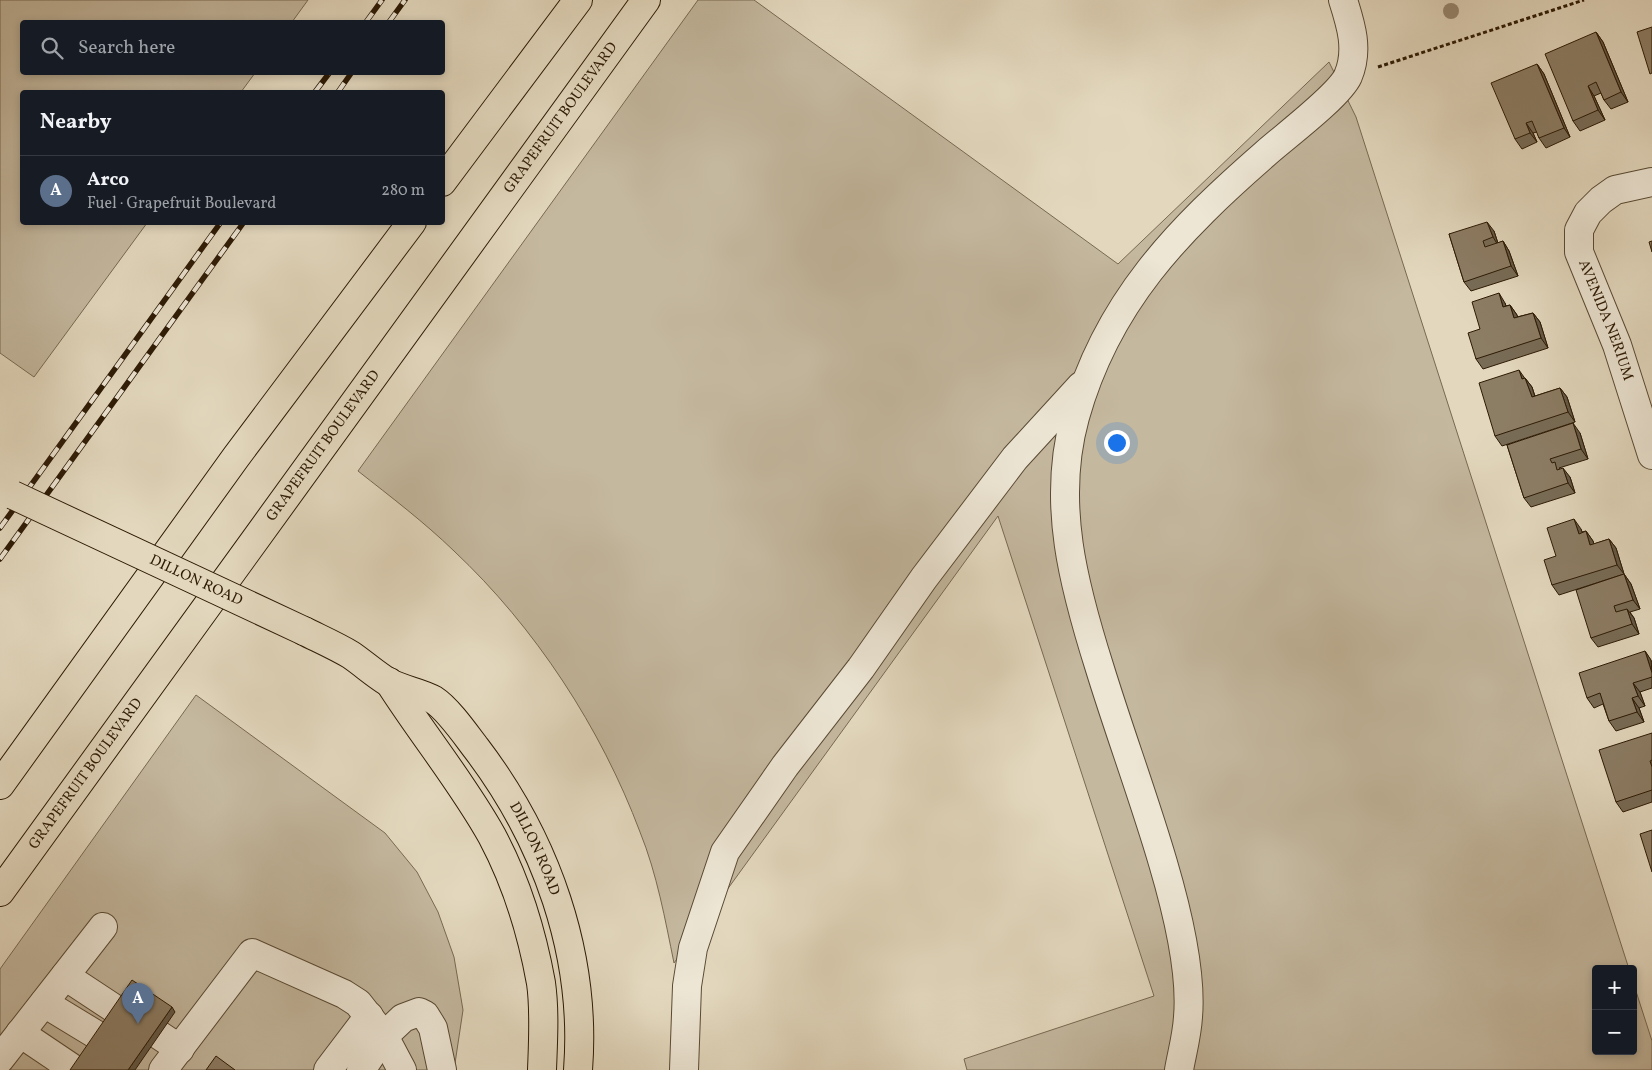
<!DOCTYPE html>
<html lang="en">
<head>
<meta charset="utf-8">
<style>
  :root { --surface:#171b24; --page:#242831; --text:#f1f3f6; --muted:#9ea1a6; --line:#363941; --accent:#db2777 }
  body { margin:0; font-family:Vollkorn,serif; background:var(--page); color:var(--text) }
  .controls { position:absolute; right:15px; bottom:15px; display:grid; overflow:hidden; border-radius:5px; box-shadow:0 2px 8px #0003 }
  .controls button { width:45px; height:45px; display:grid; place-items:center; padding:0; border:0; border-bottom:1px solid var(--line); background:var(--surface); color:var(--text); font:25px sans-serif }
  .you { position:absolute; left:1116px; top:442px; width:18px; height:18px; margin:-12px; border:4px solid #fff; border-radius:50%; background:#1a73e8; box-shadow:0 0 0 8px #1a73e833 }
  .badge { display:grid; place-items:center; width:32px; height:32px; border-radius:50%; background:var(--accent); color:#fff; font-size:16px; font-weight:700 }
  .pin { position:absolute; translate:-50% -41px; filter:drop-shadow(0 1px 2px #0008) }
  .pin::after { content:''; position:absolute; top:26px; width:18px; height:15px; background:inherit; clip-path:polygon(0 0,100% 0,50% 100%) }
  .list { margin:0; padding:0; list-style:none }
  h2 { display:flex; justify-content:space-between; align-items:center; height:65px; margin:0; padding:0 20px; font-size:21px }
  h2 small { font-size:16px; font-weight:400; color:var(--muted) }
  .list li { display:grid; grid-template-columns:32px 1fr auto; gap:15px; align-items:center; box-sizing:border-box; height:70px; padding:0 20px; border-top:1px solid var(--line) }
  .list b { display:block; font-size:19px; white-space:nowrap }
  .list p { margin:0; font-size:16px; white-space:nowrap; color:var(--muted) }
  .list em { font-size:16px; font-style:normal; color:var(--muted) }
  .icon { flex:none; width:28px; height:28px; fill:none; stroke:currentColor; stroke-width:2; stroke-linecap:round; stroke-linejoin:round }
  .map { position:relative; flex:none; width:1652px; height:1070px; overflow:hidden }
  .search { position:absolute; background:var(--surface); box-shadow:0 2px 8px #0003; left:20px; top:20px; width:425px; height:55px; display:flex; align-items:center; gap:12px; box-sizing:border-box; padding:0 18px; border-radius:5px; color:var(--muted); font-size:19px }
  .panel { position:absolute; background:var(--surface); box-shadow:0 2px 8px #0003; left:20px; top:90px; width:425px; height:135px; border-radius:5px }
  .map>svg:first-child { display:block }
  .green { fill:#c4b89f; stroke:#786952 }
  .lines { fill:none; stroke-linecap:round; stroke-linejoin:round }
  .minor-casing { stroke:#5a4a33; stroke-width:30 }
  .major-casing { stroke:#2d1a05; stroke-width:30 }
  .path { stroke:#2d1a05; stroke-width:3; stroke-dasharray:4 2.5; stroke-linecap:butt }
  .minor { stroke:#ede6d5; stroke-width:28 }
  .major { stroke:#e3d8be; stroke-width:28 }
  .rail-casing { stroke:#2d1a05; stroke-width:5.5 }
  .rail { stroke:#ede6d5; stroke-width:4; stroke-dasharray:11; stroke-linecap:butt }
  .major-bridge-casing { stroke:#2d1a05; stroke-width:30; stroke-linecap:butt }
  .major-bridge { stroke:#e3d8be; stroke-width:28 }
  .tree { fill:#988972 }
  .wall { fill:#786c57; stroke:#2d1a05 }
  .shaded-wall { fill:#625847; stroke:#2d1a05 }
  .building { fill:#8c7d65; stroke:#2d1a05 }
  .labels { text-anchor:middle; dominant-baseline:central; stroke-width:4; stroke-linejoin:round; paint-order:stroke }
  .street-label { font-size:15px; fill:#2d1a05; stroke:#ede6d5 }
</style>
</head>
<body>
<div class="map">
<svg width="1652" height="1070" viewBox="0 0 1652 1070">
  <rect width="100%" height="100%" fill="#e3d8be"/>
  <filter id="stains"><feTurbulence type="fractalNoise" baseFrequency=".004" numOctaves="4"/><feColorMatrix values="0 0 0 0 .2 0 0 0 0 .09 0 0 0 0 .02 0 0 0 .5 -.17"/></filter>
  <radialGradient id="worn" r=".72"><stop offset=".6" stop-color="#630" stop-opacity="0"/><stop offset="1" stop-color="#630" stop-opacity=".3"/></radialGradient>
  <path class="green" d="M0,0H308L292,22H22V72L255,73L241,92H22V222L147,223L34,377L0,353Z
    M698,0H754L1118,264L1329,62L1356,117L1629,969H1596V1051H1633V982L1652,1041V1070H967L964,1059L1154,996L998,516L674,963C665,919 657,874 640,832C601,728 535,627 454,551C424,522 391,497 358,471Z
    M196,695L385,833L417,872L438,912L454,957L463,1010L454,1070H0V969Z"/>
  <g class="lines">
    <g class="minor-casing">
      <g id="minor">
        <path id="s1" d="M1652,182L1615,190L1601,200L1588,213L1579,230V252L1617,345L1652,455"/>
        <path d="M65,976L118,1011"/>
        <path d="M44,1003L100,1037"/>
        <path d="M20,1033L75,1070"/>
        <path d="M159,1035L180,1049"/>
        <path d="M0,1059L103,927"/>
        <path d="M163,1070L252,953L344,994L358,1003L384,1036L361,1070"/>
        <path d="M328,1070L369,1016"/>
        <path d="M402,1070L384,1036L403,1018L419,1012L425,1015L433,1028L442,1070"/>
        <path d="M684,1070L687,986L693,948L725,852L785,766L861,668L924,578L1015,458L1081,386"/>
        <path d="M1179,1070C1182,1053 1187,1035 1188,1017C1192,971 1176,907 1163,863C1144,798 1120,734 1100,669C1074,587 1051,503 1075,417C1107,302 1178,230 1265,154C1284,137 1339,96 1348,76C1359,50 1351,25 1343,0"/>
      </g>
    </g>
    <g class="major-casing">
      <g id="major">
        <path d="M442,182L578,0"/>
        <path id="s2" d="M304,631C320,639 336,646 351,655C364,664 375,674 388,682C402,690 420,692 434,700C448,709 466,735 476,748C546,840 587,954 578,1070"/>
        <path d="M389,682C422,734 462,782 492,836C516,881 532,933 541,983C545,1011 543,1042 542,1070"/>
        <path d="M0,785L236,457L412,222"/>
        <path id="s3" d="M0,892L646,0"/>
      </g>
    </g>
    <path class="path" d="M1378,67L1584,0"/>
    <use href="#minor" class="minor"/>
    <use href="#major" class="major"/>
    <g class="rail-casing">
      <path id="rail" d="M366,22L382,0
        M389,22L405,0
        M315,92L330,72
        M338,92L352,72
        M0,528L221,222
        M0,559L244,222"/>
    </g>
    <use href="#rail" class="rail"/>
    <g class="major-bridge-casing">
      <g id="major-bridge">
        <path id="s4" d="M13,495L304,631"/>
      </g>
    </g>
    <use href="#major-bridge" class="major-bridge"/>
  </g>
  <circle class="tree" cx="1451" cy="11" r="8"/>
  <path class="wall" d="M1596,32L1603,42L1628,102L1611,109L1604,100L1601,93L1594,96L1605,120L1580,131L1573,121Z
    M1537,64L1544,74L1570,137L1546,148L1539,138L1537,132L1533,133L1537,142L1522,149L1515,139Z
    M1494,231L1498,243L1503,241L1509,251L1518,276L1471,291L1464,282L1449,234Z
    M1505,303L1506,306L1510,305L1517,315V317L1533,313L1540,322L1548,348L1483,369L1476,359L1480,329Z
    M1525,378L1532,387L1535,396L1560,388L1567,397L1575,422L1502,446L1495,436Z
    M1580,433L1588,459L1559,468L1570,477L1575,493L1531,507L1524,498L1507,445Z
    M1581,529L1582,532L1586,531L1593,541L1594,544L1609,539L1616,548L1624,574L1559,595L1552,585L1556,556Z
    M1624,574L1631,584L1640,609L1630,612L1634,618L1639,634L1598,647L1591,638Z
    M1645,651L1652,662V688L1640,692L1645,706L1639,708L1644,722L1616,731L1609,721L1603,704L1594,708L1587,698Z
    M1652,733V802L1623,812L1616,802Z"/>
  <path class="shaded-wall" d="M1596,32L1603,42L1628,102L1621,92Z
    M1537,64L1544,74L1570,137L1564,128Z
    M1588,86L1594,96L1605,120L1598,110Z
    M1526,123L1533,133L1537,142L1530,133Z
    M1487,222L1494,231L1499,247L1493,237Z
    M1503,241L1509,251L1518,276L1511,266Z
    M1499,293L1505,303L1510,317L1503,307Z
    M1510,305L1517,315L1521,328L1514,318Z
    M1533,313L1540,322L1548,348L1541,338Z
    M1519,370L1526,380L1522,379Z
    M1525,378L1532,387L1538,407L1532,397Z
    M1560,388L1567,397L1575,422L1568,412Z
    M1573,423L1580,433L1588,459L1581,449Z
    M1563,468L1570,477L1575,493L1568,483Z
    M1574,519L1581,529L1586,543L1579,534Z
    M1586,531L1593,541L1597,554L1590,545Z
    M1609,539L1616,548L1624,574L1617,565Z
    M1624,574L1631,584L1640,609L1633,600Z
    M1627,609L1634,618L1639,634L1632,624Z
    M1645,651L1651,660L1652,673Z
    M1633,683L1640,692L1645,706L1638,696Z
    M1632,698L1639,708L1644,722L1637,712Z
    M172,1007L175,1012L135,1070H128Z"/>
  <path class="building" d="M1652,27V73L1650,74L1637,32Z
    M1596,32L1621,92L1604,100L1596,82L1588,86L1598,110L1573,121L1545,54Z
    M1537,64L1564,128L1539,138L1532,121L1526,123L1530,133L1515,139L1491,83Z
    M1487,222L1493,237L1483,241L1485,247L1503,241L1511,266L1464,282L1449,234Z
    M1652,241V252L1649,242Z
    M1499,293L1503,307L1510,305L1514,318L1533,313L1541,338L1476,359L1468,333L1480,329L1472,302Z
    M1519,370L1522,379L1525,378L1532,397L1560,388L1568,412L1495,436L1479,383Z
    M1573,423L1581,449L1550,459L1552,463L1555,462L1557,470L1563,468L1568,483L1524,498L1507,445Z
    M1574,519L1579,534L1586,531L1590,545L1609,539L1617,565L1552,585L1544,560L1556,556L1547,528Z
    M1624,574L1633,600L1614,606L1616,612L1627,609L1632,624L1591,638L1576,590Z
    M1645,651L1652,673V677L1633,683L1638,696L1632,698L1637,712L1609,721L1600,693L1587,698L1579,673Z
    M1652,733V760L1650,761L1652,767V790L1616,802L1599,750Z
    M1652,830V872L1640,834Z
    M132,980L172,1007L128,1070H70Z
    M216,1056L235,1070H206Z"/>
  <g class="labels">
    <g class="street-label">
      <text stroke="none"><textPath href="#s3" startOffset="956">GRAPEFRUIT BOULEVARD</textPath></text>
      <text stroke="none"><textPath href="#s1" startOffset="188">AVENIDA NERIUM</textPath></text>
      <text stroke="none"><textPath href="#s3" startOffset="551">GRAPEFRUIT BOULEVARD</textPath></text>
      <text stroke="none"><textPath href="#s4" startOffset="202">DILLON ROAD</textPath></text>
      <text stroke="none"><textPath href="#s3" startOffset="146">GRAPEFRUIT BOULEVARD</textPath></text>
      <text stroke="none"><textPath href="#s2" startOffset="329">DILLON ROAD</textPath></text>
    </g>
  </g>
  <rect width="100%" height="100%" filter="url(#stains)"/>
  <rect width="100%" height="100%" fill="url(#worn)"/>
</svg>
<div class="controls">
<button>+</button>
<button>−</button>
</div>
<div class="you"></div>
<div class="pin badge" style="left:138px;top:1024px;background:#5c6f8a">A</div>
<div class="search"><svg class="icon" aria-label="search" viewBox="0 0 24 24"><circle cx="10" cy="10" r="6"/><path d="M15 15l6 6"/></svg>Search here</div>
<section class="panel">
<h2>Nearby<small></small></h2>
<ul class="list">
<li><span class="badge" style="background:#5c6f8a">A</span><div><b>Arco</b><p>Fuel · Grapefruit Boulevard</p></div><em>280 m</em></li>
</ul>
</section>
</div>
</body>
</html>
